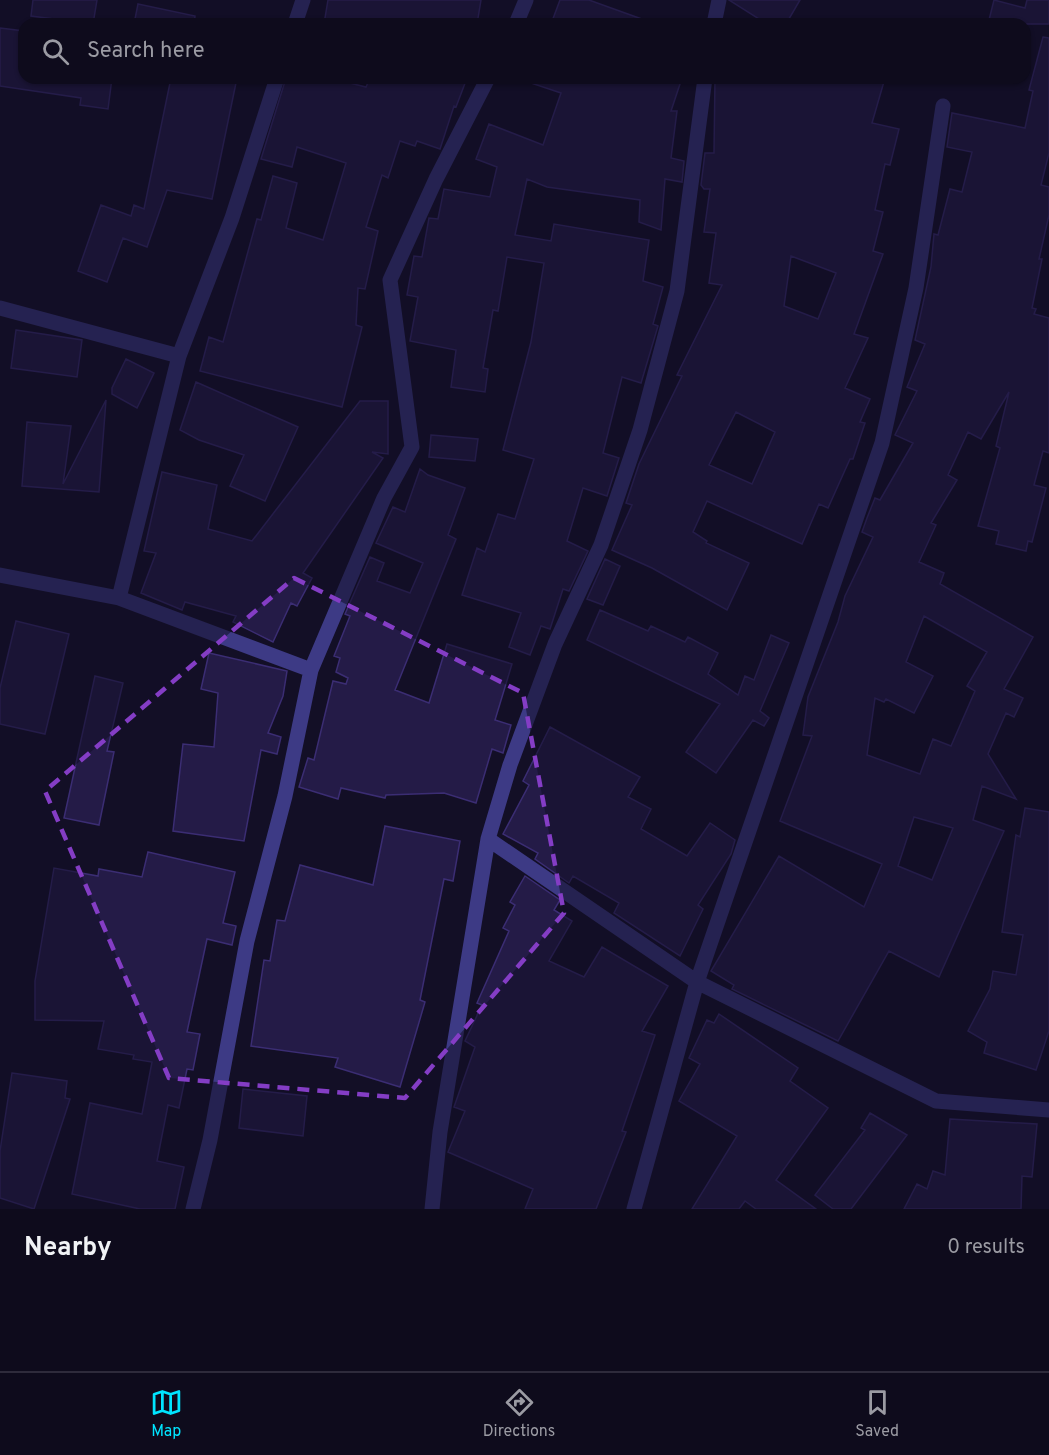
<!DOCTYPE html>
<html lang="en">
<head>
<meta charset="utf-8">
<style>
  :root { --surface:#0e0b1c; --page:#1c1929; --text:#f1f3f6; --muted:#9b9ba3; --line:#2e2b3b; --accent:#00e5ff }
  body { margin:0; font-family:Overpass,sans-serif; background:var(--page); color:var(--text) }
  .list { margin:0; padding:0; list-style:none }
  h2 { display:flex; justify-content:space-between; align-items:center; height:78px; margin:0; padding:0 24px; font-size:26px }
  h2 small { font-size:20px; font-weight:400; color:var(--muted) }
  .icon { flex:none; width:33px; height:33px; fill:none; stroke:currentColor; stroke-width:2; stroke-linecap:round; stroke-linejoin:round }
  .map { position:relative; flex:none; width:1049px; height:1209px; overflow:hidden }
  .search { position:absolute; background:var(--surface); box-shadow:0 2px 4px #0004; left:18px; right:18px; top:18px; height:66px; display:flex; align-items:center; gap:15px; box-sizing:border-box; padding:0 21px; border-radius:18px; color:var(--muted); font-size:22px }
  .sheet { height:162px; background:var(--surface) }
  nav { display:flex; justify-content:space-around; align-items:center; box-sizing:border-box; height:84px; border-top:2px solid var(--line); background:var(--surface); font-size:16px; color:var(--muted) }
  nav a { display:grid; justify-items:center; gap:3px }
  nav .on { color:var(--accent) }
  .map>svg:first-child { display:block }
  .building { fill:#241b47; stroke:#3b2d73; stroke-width:1.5; fill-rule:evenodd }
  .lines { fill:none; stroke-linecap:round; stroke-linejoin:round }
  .minor { stroke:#3d3a85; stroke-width:15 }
  .marked { fill:none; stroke:#843dc5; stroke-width:4.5; stroke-dasharray:12 8; stroke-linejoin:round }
</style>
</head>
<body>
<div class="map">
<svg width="1049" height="1209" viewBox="0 0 1049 1209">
  <rect width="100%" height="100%" fill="#130f26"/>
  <path class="building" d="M33,0H97L93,24L31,16Z
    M328,0H481L477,24H324Z
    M560,0H589L650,22L649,24H551Z
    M729,0H800L786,24H767Z
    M994,0L1025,8L1027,0H1049V24H988Z
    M138,4L195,16L194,24H134Z
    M0,28L24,31V78H112L108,109L80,105L81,98L0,86Z
    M1043,37L1049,38V153L1041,185L1049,187V215L1039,259H1042L1032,308L1036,309L1034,314L1049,318V453L1043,451L1034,485L1046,488L1032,542L1028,541L1026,551L996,544L999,531L978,526L1000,448L996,446L1009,392L981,439L968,432L948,475L957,480L931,523L936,525L919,562L944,573L940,584L1033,637L1004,689L1023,698L1014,717L1006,713L988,754L1016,799L982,786L973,820L1004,831L939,977L889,951L838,1041L732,989L734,985L711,971L779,856L864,907L882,864L780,821L812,736L803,735L808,697L838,622L845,596L873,537L862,532L867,518L875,498L880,500L913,443L895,435L917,391L907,387L925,344L915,340L931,267L934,234L938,235L950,189L962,192L972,152L947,147L952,113L1025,128L1033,91L1029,90ZM924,616L987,652L967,686L975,691L951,746L933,739L920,774L867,755L875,698L884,702L886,699L914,713L933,676L906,662ZM914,817L953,828L932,880L898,866Z
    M171,78H237L212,199L167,190L147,247L123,238L107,282L78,271L101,205L131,216L134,205L144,209Z
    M286,78H330L366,87L370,78H467L456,107L454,106L440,149L417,141L415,146L400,141L388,178L382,175L366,227L378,231L365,289L358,288L356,325L362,327L342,407L200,371L209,337L223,342L257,219L261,220L273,176L297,183L286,228L323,240L346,163L297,147L292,167L261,159Z
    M528,78H682L671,111H677L671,158L684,161L682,182L665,179L661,230L639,222L640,200L547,187L527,179L515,235L551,241L554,224L649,240L643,281L663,287L653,324L658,326L641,383L622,377L603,453L619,458L607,496L583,488L567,541L588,551L569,591L563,589L550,629L541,626L530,655L509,647L521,613L462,595L477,548L485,552L498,514L515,519L534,459L503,450L531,342L544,263L507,257L498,311L493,310L483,368L488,369L485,392L451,387L456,350L410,341L418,297L407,295L414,256L422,257L429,218L438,219L444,189L490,197L497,167L476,159L489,124L543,145L561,93L528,82Z
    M715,78H885L872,123L899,129L890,165L885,164L875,210L883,212L873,251L883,254L854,334L868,338L845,388L870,399L860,422L865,423L853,459H850L828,508L819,504L802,544L707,501L693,532L707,541L706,543L749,563L727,610L652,568L612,550L632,505L626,503L639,464L682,376L677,375L722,285L709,283L716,233L704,232L710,189H704L701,185L705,153H714ZM791,256L836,273L818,319L784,306ZM736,412L775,432L752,484L709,465Z
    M16,330L82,340L77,377L11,368Z
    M126,359L154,373L137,408L112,394V388Z
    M196,382L298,427L265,501L230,486L244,455L199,440L180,430Z
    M106,400L99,492L22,486L27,422L71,426L63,484Z
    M360,401H388V454L372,452L383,458L303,573L312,578L297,606L291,603L273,642L233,622L236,616L185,602L182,610L141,593L156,553L144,551L162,472L217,485L208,529L252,541Z
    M431,435L478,439L475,461L429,457Z
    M420,469L428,475L465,488L448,535L456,539L395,690L429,703L447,644L512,664L495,720L511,725L503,753L492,749L476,803L444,793L386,795L385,798L341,788L338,799L299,787L308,758L314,760L333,681L346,684L348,678L336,672L340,658L334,656L350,616L345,614L370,557L384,563L377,581L410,593L423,563L376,543L393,507L405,512Z
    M605,559L620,566L603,605L587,599Z
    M600,610L648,631L651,626L685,642L688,637L718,653L708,674L738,695L745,676L754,680L771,635L789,643L760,711L769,718L764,726L753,720L716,773L686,752L720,704L587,640Z
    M16,621L69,634L45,734L0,724V688Z
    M209,653L287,671L283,696L268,733L281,737L277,754L261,750L244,841L173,831L183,744L214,747L218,693L201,689Z
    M95,676L123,683L107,751L114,752L99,825L64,818Z
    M550,727L640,777L628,797L651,809L641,829L687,856L710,823L735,840L731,854L698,905L703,909L680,956L614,913L619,903L573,876L569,883L535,859L538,853L503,834L529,785L523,781Z
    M1025,808L1049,812V1031L1036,1070L984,1053L987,1042L968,1031L990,989L993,971L1016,975L1023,935L1002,932L1016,835L1020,837Z
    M385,826L460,841L453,881L444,879L420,1000L425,1002L400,1087L335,1067L338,1058L251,1046L264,960L270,961L277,920L285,921L300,865L373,885Z
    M148,852L235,872L223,923L236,926L232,945L207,939L187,1032L200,1034L193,1070L187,1069L179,1108L168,1105L157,1161L184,1167L175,1209H140L72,1194L90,1103L142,1114L152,1062L133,1059L134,1055L98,1049L104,1021L35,1020V981L54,868L98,876L99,869L142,877Z
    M525,876L560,900L554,910L572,921L549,961L584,977L602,947L668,986L642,1031L655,1035L622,1131L626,1132L596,1209H525L533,1189L448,1152L465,1111L454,1107L475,1047L465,1041L482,1005L477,1003L509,931L503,928L515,905L510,902Z
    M719,1014L798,1068L790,1081L828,1108L776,1180L816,1209H756L745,1201L739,1209H692L737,1136L679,1101L700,1064L689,1058L707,1020L714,1023Z
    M12,1073L67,1081L65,1098L70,1099L34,1209L0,1198V1151Z
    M243,1089L307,1096L303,1136L239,1128Z
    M870,1113L907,1135L851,1209H833L815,1195L865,1130L861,1128Z
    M950,1119L1037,1124L1032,1177L1022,1176L1021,1209H904L917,1184L927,1189L933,1171L945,1175Z"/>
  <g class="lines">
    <path class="minor" d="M295,24L303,0
      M516,24L526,0
      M714,24L719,0
      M0,308L179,356L232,218L277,78
      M0,575L119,598L311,670
      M119,598L179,356
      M488,839L697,982L936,1101L1049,1110
      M193,1209L210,1140L247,941L285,796L311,670L384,498L412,447L390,280L436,179L488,78
      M432,1209L440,1132L488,839L510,765L555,644L601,545L640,430L677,291L705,78
      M634,1209L697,982L882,443L916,288L943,106"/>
  </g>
  <path d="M0 0H1049V1209H0ZM294,578L523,693L564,913L405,1098L169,1078L45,791Z" fill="#130f26" fill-opacity=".55" fill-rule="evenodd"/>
  <path class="marked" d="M294,578L523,693L564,913L405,1098L169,1078L45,791Z"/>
</svg>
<div class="search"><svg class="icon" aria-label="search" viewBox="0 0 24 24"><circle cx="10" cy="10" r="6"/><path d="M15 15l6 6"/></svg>Search here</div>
</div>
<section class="sheet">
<h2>Nearby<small>0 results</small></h2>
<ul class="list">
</ul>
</section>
<nav>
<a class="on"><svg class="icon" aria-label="map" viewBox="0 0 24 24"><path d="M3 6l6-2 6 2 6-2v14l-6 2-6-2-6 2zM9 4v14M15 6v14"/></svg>Map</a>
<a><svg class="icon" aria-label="directions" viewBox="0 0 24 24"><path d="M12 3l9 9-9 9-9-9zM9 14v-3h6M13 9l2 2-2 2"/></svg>Directions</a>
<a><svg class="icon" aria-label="saved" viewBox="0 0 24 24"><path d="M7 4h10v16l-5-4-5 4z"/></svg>Saved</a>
</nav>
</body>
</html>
